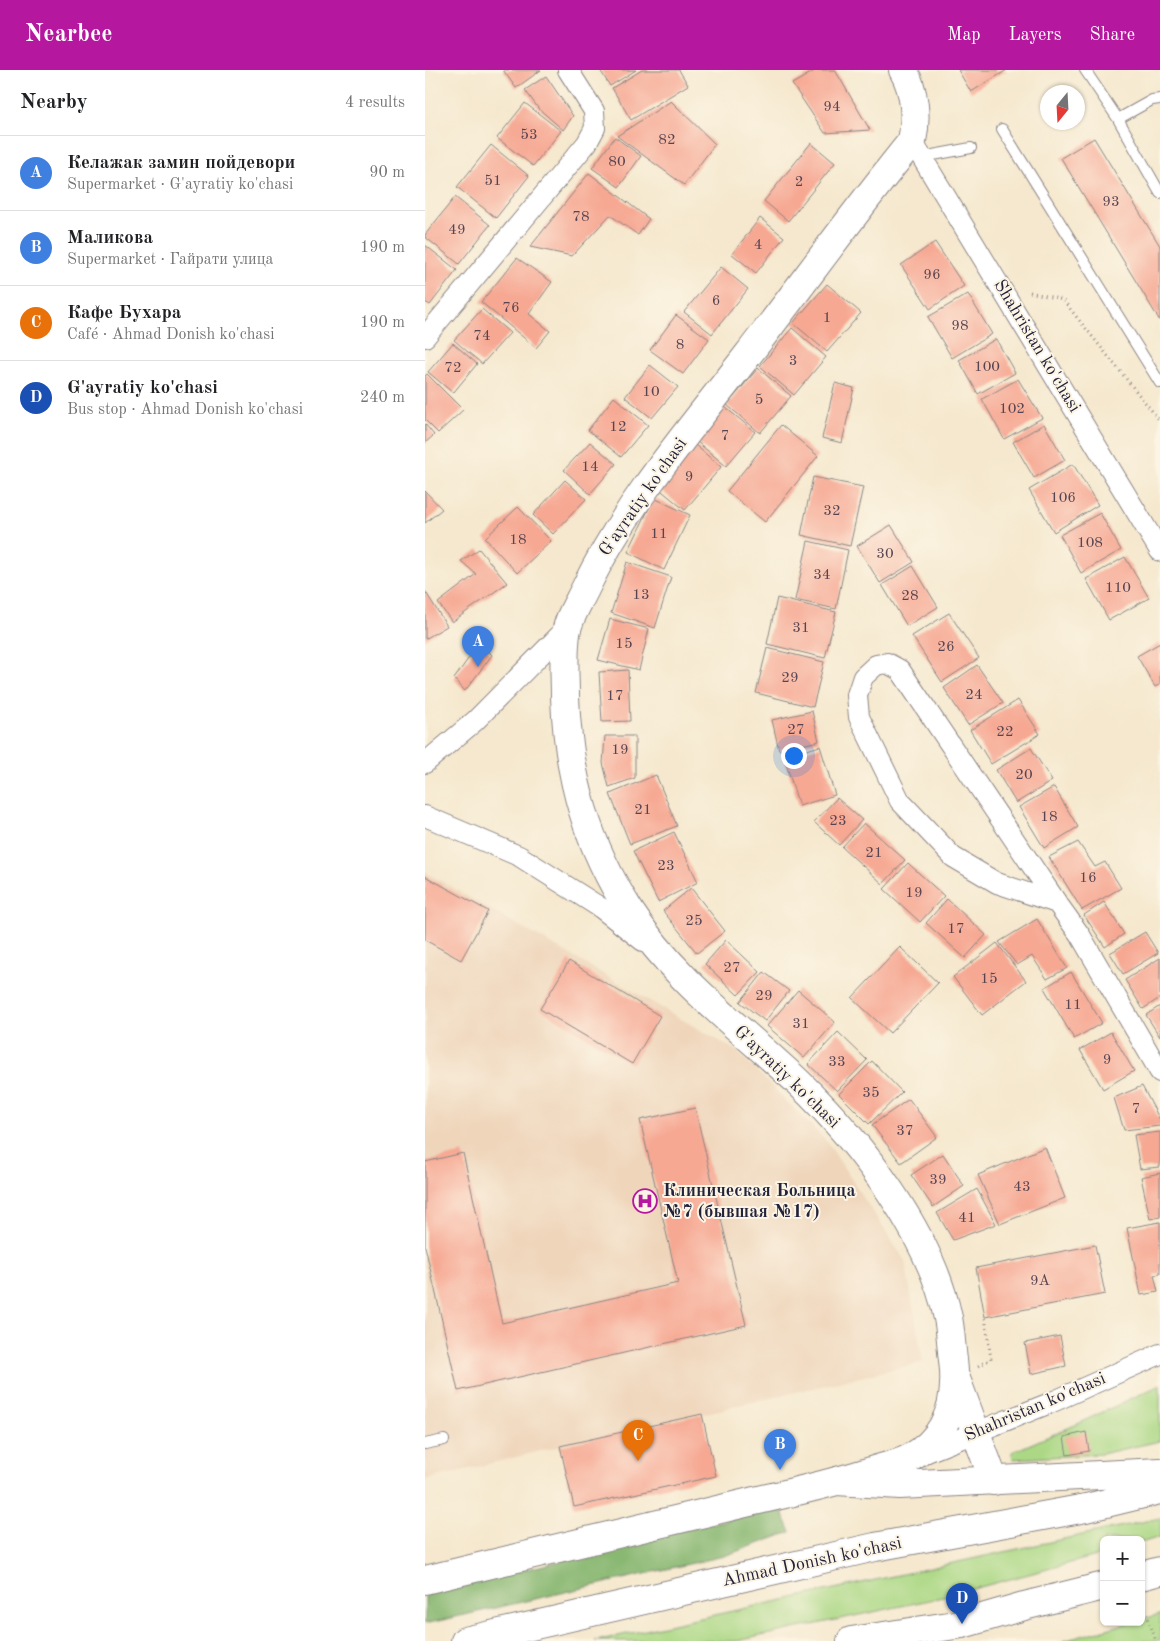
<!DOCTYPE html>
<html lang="en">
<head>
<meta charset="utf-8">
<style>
  :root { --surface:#fff; --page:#f2f2f2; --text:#202124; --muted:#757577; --line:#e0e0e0; --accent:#b5179e }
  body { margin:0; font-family:"Old Standard TT",serif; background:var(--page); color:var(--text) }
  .controls { position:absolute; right:15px; bottom:15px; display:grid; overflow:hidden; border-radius:8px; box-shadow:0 1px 4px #0004 }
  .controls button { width:45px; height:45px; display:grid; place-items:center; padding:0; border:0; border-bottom:1px solid var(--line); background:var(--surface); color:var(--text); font:25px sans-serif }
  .compass { position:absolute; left:615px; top:15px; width:45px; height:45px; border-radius:50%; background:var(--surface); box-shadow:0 1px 4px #0004; rotate:198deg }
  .you { position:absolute; left:368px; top:685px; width:18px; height:18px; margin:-12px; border:4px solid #fff; border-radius:50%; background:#1a73e8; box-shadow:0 0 0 8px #1a73e833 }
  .badge { display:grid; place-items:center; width:32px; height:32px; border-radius:50%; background:var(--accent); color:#fff; font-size:16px; font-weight:700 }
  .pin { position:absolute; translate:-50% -41px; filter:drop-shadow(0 1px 2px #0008) }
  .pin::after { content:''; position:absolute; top:26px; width:18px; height:15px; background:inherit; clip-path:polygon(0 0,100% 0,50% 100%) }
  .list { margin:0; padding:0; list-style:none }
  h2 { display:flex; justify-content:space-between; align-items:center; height:65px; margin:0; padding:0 20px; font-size:21px }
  h2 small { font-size:16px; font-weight:400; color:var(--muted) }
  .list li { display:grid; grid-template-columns:32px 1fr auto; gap:15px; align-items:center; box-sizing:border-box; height:75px; padding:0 20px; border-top:1px solid var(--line) }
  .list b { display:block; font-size:19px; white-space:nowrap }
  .list p { margin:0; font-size:16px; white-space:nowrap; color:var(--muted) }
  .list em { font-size:16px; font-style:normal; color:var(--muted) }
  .map { position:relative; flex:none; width:735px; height:1571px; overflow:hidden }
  header { display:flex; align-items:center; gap:30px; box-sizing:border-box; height:70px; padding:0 25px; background:var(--accent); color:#fff }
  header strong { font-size:24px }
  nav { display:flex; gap:28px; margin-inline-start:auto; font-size:18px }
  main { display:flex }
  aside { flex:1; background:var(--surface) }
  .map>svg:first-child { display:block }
  .built { fill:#efd6bb }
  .green { fill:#acd885; stroke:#677d60 }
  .forest { fill:#89b872; stroke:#566d56 }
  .building { fill:#f6a893 }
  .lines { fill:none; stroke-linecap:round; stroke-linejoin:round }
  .lane-casing { stroke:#8c8584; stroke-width:12 }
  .street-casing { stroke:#8c8584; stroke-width:22 }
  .secondary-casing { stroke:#8c8584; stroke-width:30 }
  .primary-casing { stroke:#8c8584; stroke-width:30 }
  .path { stroke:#8c8584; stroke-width:3; stroke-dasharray:1 4; stroke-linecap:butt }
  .lane { stroke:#fff; stroke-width:10 }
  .street { stroke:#fff; stroke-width:20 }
  .secondary { stroke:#fff; stroke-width:28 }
  .primary { stroke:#fff; stroke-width:28 }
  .labels { text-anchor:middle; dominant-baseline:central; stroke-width:4; stroke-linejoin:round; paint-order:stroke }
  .number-label { font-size:15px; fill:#574451 }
  .street-label { font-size:18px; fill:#22223b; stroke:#fcf5e5 }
  .poi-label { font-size:18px; font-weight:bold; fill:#22223b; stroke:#fcf5e5; text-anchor:start }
</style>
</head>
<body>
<header>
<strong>Nearbee</strong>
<nav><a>Map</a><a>Layers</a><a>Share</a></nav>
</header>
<main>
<aside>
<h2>Nearby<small>4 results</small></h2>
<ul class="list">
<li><span class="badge" style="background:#3f7fe0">A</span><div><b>Келажак замин пойдевори</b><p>Supermarket · G'ayratiy ko'chasi</p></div><em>90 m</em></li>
<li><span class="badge" style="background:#3f7fe0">B</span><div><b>Маликова</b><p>Supermarket · Гайрати улица</p></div><em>190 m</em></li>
<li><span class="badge" style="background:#e8710a">C</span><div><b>Кафе Бухара</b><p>Café · Ahmad Donish ko'chasi</p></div><em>190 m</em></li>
<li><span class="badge" style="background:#1a4fb4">D</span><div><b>G'ayratiy ko'chasi</b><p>Bus stop · Ahmad Donish ko'chasi</p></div><em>240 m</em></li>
</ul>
</aside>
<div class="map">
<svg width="735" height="1571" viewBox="0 0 735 1571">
  <rect width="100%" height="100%" fill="#fcf5e5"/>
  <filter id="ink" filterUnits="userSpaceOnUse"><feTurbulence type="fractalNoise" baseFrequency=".02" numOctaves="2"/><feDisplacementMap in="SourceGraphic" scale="10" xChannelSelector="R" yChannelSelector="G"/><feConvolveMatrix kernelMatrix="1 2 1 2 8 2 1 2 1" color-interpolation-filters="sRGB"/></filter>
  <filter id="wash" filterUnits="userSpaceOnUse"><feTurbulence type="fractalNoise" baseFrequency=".0096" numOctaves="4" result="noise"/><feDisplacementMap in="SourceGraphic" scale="20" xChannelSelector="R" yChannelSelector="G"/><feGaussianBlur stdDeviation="1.12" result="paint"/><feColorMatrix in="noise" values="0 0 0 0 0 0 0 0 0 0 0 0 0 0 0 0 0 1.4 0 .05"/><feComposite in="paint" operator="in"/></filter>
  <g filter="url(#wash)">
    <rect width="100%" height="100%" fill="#f5e8ce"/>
    <path class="built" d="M0,802L312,981L402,1072L480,1191L498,1292L277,1344L135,1376L0,1410Z"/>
    <path class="green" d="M735,1315V1371L676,1384L588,1389L587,1382L650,1355Z
      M735,1448V1467L716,1473V1470H679V1484L514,1528L312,1571H170Z
      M735,1544V1570L729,1571H638L707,1552H716V1550Z"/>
    <path class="forest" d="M356,1439L366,1462L299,1486L0,1554V1525L277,1455Z"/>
    <g id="blocks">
      <path class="building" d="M78,0H116L91,18Z
        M175,0H211L185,16Z
        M217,0H254L263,15L206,50L187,18Z
        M391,0H410L445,60L400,63L367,14Z
        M533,0H582L546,22Z
        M121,6L148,46L138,60L113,38L100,20Z
        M246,31L290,74L259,115L192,66Z
        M100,33L136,61L108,96L72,68Z
        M190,67L216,86L194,117L167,98Z
        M669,68L735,176V251L636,88Z
        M386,73L410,93L363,151L339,131Z
        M66,75L104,106L71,148L32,117Z
        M164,103L224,149L213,165L185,145L147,186L105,177Z
        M30,127L65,155L34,194L0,167V165Z
        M335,148L359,167L331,203L307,184Z
        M510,172L539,216L505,239L476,195Z
        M0,175L32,200L5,235L0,232Z
        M92,188L127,212L104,244L125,261L111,278L56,232Z
        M296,197L323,219L287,264L259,242Z
        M402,214L436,243L402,282L368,253Z
        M543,224L567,264L527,288L503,247Z
        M57,239L85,263L57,294L29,270Z
        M251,245L284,269L258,304L225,280Z
        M367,258L401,287L369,325L335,296Z
        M571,269L590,303L553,324L534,290Z
        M28,273L52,294L28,323L3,302Z
        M225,295L253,317L227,348L200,327Z
        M333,298L366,326L335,363L302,335Z
        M2,304L38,340L13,363L0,350V306Z
        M593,309L617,348L579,369L557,329Z
        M410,313L429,318L417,373L397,368Z
        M189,327L223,355L196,387L163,360Z
        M300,337L330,362L301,396L271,371Z
        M0,354L9,365L0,373Z
        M619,354L640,390L609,408L588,372Z
        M356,355L393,386L340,452L302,421Z
        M165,372L191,394L165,424L139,400Z
        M269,374L296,397L260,440L232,417Z
        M648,394L673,435L629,462L604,420Z
        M388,407L438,417L425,476L376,465Z
        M140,410L161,429L128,464L108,445Z
        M0,421L17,439L0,453Z
        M229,428L265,445L239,500L203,482Z
        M93,437L126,471L92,503L60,468Z
        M675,443L696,480L656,503L635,465Z
        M466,455L489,492L455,513L432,476Z
        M383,471L423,480L411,539L370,530Z
        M54,479L82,513L27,552L13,533L51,504L36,491Z
        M700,487L724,528L684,550L661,509Z
        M202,492L246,507L230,558L186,543Z
        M488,496L513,537L482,556L457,515Z
        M0,521L22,556L0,569Z
        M352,528L411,542L400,588L342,574Z
        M524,543L554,588L517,612L487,566Z
        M185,549L224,559L214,600L173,590Z
        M55,572L67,585L40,621L29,609Z
        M735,573V614L730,617L712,586Z
        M342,578L399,592L388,637L331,623Z
        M552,595L578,633L543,655L519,618Z
        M203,600L205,651L177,652L174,602Z
        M593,630L615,664L566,694L545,660Z
        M387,641L394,671L354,680L347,650Z
        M180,666H210V708L184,717L178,693Z
        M395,676L410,725L374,736L359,687Z
        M606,678L627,711L591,733L571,700Z
        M231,705L252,756L205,774L185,724Z
        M629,717L653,757L619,778L594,737Z
        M412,728L437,750L414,775L389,752Z
        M439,753L480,790L458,814L417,777Z
        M249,762L273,812L233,832L208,781Z
        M653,772L670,797L680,792L696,818L657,840L624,787Z
        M483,793L519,826L495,852L459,819Z
        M0,806L63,841L36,890L0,870Z
        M266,818L300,861L272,883L238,841Z
        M522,829L561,865L540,888L501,853Z
        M679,832L699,864L680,877L659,845Z
        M612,849L642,898L622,909L607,886L592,895L574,872Z
        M720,862L733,883L698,904L685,883Z
        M301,870L335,902L313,925L280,894Z
        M572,873L601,911L557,945L528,907Z
        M475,877L513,913L465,963L427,928Z
        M735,888V928L718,939L700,910Z
        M144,891L235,946L207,994L115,939Z
        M339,902L364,921L340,951L315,932Z
        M646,902L677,953L649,969L619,918Z
        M373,920L410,952L379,988L342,956Z
        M735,936V967L721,945Z
        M413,962L442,990L412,1021L383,994Z
        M686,962L709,1001L678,1019L655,980Z
        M447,991L477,1022L444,1054L414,1024Z
        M717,1016L735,1050V1056L699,1060L689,1028Z
        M484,1029L512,1067L476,1093L447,1055Z
        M270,1038L321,1255L33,1321L0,1176V1092L38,1083L77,1253L253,1213L215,1050Z
        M735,1062V1097L715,1099L709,1065Z
        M620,1077L640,1128L575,1154L553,1105Z
        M518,1084L539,1116L508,1137L486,1105Z
        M735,1103V1147L725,1149L716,1107Z
        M552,1119L571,1154L528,1170L512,1143Z
        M735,1152V1204L729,1205L733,1222L716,1225L702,1158Z
        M670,1175L680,1224L560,1247L551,1198Z
        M635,1266L641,1296L606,1304L600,1273Z
        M277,1344L291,1406L149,1437L135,1376Z
        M661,1362L664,1381L642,1385L639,1367Z"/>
    </g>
  </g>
  <g filter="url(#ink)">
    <use href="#blocks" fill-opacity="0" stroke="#8c8584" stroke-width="1"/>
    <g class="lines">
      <g class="lane-casing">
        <path id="lane" d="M660,0L693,49L727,30L735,29
          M693,49L735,123
          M577,59L735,313
          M497,87L546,78
          M0,1374L19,1370"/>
      </g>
      <g class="street-casing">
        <path id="street" d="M487,71L735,481
          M0,267L162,73L170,58L169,41L143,0
          M0,693L50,651L141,559
          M0,746L94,786L176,838L218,871
          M632,833L475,600L462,593L451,595L438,607L432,625L434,647L475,731L528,787L572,813L632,833L655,865L735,1002
          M497,1384L625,1333L735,1284"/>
      </g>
      <g class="secondary-casing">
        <path id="secondary" d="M531,1309L569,1411
          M0,1510C108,1484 216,1458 325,1432C365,1423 406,1414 446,1401C458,1397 474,1394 485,1388C523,1367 533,1329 528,1290C526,1276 526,1262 523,1248C506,1164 435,1072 374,1013C317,959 250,911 206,843C162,775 143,708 140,627C140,607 138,585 141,564C143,548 154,532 161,517C202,432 265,360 322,286C377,215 430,141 487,71C492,48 490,21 478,0"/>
      </g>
      <g class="primary-casing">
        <path id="primary" d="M412,1411L475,1415L735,1402
          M716,1506L735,1501
          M40,1571L450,1477L661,1438L735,1420
          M426,1571L537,1554L599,1536L679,1516"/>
      </g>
      <path class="path" d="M605,222L638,230L735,351
        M553,1296L566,1289L560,1247
        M720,1539L731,1571"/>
      <use href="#lane" class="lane"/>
      <use href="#street" class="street"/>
      <use href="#secondary" class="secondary"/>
      <use href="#primary" class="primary"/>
    </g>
  </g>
  <defs>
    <g id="hospital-ring" transform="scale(1.25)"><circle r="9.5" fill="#fcf5e5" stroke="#b5179e" stroke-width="1.5"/><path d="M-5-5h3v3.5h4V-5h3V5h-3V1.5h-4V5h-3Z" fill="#b5179e"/></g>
  </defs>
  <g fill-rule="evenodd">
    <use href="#hospital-ring" x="220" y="1131"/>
  </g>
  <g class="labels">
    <g class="number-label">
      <text x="407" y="37">94</text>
      <text x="104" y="65">53</text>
      <text x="242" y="70">82</text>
      <text x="192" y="92">80</text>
      <text x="68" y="111">51</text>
      <text x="374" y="112">2</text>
      <text x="686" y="132">93</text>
      <text x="156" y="147">78</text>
      <text x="32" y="160">49</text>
      <text x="333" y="175">4</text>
      <text x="507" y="205">96</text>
      <text x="291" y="231">6</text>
      <text x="86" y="238">76</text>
      <text x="402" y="248">1</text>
      <text x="535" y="256">98</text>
      <text x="57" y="266">74</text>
      <text x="255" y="275">8</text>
      <text x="368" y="291">3</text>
      <text x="562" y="297">100</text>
      <text x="28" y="298">72</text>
      <text x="226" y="322">10</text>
      <text x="334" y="330">5</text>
      <text x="587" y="339">102</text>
      <text x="193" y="357">12</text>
      <text x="300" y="366">7</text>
      <text x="165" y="397">14</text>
      <text x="264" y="407">9</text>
      <text x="638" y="428">106</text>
      <text x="407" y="441">32</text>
      <text x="234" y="464">11</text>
      <text x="93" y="470">18</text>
      <text x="665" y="473">108</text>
      <text x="460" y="484">30</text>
      <text x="397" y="505">34</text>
      <text x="693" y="518">110</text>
      <text x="216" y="525">13</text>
      <text x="485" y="526">28</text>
      <text x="376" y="558">31</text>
      <text x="199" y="574">15</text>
      <text x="521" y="577">26</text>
      <text x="365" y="608">29</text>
      <text x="549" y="625">24</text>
      <text x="190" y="626">17</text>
      <text x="371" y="660">27</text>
      <text x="580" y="662">22</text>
      <text x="195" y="680">19</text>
      <text x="599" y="705">20</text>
      <text x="218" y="740">21</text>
      <text x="624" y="747">18</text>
      <text x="413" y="751">23</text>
      <text x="449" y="783">21</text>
      <text x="241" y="796">23</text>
      <text x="663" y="808">16</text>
      <text x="489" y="823">19</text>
      <text x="269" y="851">25</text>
      <text x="531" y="859">17</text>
      <text x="307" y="898">27</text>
      <text x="564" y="909">15</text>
      <text x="339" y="926">29</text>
      <text x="648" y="935">11</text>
      <text x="376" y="954">31</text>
      <text x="682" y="990">9</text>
      <text x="412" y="992">33</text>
      <text x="446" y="1023">35</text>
      <text x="711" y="1039">7</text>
      <text x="480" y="1061">37</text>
      <text x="513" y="1110">39</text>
      <text x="597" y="1117">43</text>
      <text x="542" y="1148">41</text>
      <text x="615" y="1211">9A</text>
    </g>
    <g class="street-label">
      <text transform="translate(612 276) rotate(59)">Shahristan ko'chasi</text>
      <text transform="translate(218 427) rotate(-55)">G'ayratiy ko'chasi</text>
      <text transform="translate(362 1007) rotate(44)">G'ayratiy ko'chasi</text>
      <text transform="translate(610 1337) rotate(-23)">Shahristan ko'chasi</text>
      <text transform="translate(387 1492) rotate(-12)">Ahmad Donish ko'chasi</text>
    </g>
    <g class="poi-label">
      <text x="238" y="1121">Клиническая Больница<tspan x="238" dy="21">№7 (бывшая №17)</tspan></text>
    </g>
  </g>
</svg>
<div class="controls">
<button>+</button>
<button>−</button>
</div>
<svg class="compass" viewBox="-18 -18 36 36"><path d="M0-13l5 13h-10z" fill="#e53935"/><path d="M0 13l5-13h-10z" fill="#757577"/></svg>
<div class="you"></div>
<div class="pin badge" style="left:53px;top:597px;background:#3f7fe0">A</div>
<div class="pin badge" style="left:355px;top:1400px;background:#3f7fe0">B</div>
<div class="pin badge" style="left:213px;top:1391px;background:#e8710a">C</div>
<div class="pin badge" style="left:537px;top:1554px;background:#1a4fb4">D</div>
</div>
</main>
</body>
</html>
